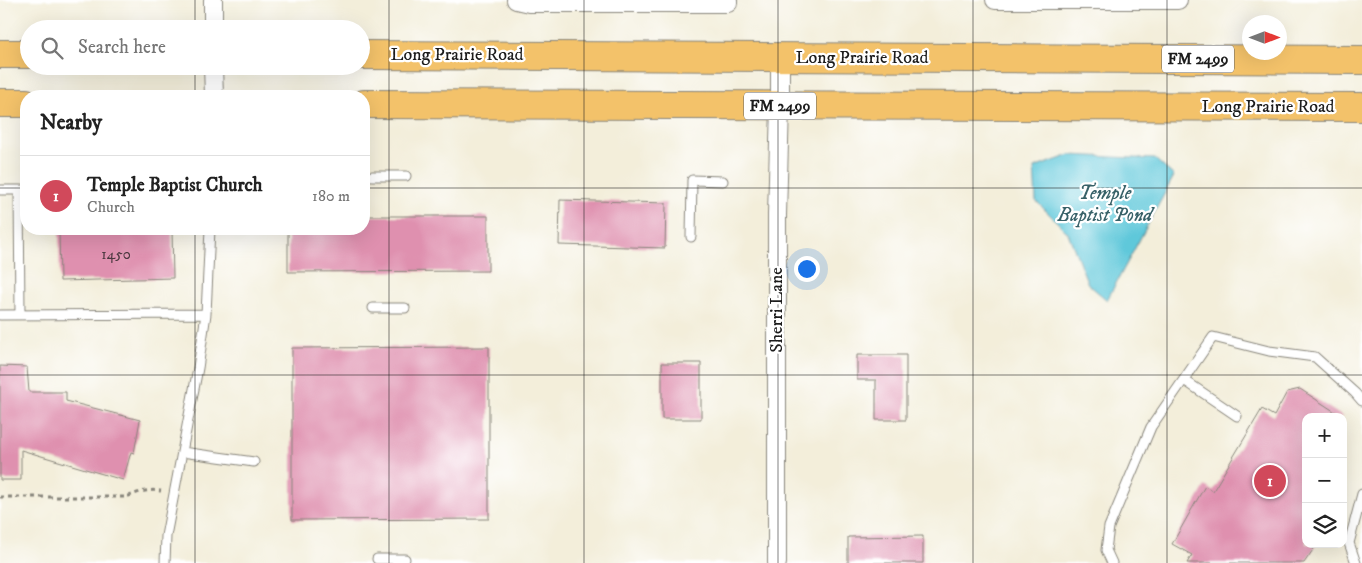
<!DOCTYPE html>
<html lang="en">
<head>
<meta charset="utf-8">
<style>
  :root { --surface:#fff; --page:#f2f2f2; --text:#222; --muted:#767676; --line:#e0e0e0; --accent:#d1495b }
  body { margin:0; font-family:"IM FELL DW Pica",serif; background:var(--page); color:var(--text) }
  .controls { position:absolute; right:15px; bottom:15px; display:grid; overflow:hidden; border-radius:10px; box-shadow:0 5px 20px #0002 }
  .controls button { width:45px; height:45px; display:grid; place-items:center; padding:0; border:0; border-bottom:1px solid var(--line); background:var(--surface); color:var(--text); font:25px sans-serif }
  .compass { position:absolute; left:1242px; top:15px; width:45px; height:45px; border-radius:50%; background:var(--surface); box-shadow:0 5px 20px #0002; rotate:90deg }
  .you { position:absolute; left:806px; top:268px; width:18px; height:18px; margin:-12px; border:4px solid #fff; border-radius:50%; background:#1a73e8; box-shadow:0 0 0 8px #1a73e833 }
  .badge { display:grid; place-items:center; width:32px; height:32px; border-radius:50%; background:var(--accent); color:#fff; font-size:16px; font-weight:700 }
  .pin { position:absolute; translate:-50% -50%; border:2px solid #fff; box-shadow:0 1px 5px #0006 }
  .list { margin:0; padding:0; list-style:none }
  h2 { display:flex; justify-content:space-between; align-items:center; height:65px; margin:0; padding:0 20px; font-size:21px }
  h2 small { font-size:16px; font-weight:400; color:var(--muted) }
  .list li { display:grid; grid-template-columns:32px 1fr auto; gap:15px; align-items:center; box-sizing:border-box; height:80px; padding:0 20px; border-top:1px solid var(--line) }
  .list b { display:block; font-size:19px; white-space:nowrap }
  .list p { margin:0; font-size:16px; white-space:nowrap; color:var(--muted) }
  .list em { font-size:16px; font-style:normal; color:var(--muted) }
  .icon { flex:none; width:28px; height:28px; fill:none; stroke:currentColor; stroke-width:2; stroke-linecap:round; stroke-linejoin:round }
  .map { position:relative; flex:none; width:1362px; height:563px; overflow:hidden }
  .search { position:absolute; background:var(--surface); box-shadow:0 5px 20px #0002; left:20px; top:20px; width:350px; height:55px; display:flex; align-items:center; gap:12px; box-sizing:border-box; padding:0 18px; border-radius:28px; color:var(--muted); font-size:19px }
  .panel { position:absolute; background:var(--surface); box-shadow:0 5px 20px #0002; left:20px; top:90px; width:350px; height:145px; border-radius:20px }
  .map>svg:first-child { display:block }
  .water { fill:#5fc8da; stroke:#3e727b }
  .building { fill:#df90af }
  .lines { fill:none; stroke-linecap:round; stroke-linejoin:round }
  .service-casing { stroke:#88857b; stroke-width:11 }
  .minor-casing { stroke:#88857b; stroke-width:20 }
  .primary-casing { stroke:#88857b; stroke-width:30 }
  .path { stroke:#88857b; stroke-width:3; stroke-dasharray:4 4; stroke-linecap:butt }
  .service { stroke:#fff; stroke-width:9 }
  .minor { stroke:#fff; stroke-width:18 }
  .primary { stroke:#f3c26a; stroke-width:28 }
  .grid { fill:none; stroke:#1c1c1c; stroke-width:1; stroke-opacity:0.55 }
  .labels { text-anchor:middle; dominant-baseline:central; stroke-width:4.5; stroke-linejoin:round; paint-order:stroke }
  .number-label { font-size:15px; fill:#4d3941 }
  .shield { fill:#fff; stroke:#606060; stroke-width:1 }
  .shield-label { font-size:16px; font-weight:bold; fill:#1c1c1c }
  .street-label { font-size:18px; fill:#1c1c1c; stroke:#fff }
  .water-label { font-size:19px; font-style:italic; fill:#376168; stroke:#fff }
</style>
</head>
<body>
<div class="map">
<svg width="1362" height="563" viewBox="0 0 1362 563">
  <rect width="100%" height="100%" fill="#fff"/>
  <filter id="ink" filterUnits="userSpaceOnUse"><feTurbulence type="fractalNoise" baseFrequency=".02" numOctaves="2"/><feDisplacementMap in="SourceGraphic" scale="10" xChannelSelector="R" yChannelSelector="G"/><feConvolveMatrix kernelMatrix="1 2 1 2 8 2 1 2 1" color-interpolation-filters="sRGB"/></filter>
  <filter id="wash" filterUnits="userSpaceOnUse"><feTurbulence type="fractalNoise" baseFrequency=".0096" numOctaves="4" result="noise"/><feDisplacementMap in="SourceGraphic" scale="20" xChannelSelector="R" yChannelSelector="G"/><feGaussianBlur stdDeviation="1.12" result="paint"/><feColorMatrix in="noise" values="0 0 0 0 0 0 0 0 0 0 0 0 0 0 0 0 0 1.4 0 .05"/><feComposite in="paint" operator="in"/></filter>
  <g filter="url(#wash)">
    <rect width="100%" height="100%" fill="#f3eeda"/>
    <path class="water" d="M1070,155L1155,159L1174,176L1107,300L1088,284L1068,233L1036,201L1034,168Z"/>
    <g id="blocks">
      <path class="building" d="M560,200L666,203L665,248L559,245Z
        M364,216H488V271L288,272V229H364Z
        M59,229H172L173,278L60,281Z
        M489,347V519L292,520V348Z
        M857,355H906V420H876V380H857Z
        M662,363H701V419H662Z
        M0,366L27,367L29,392H66V401L140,420L134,453L131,452L123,480L21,450V480H0Z
        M1300,389L1343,417H1306V544H1317L1304,563H1187L1192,555L1172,544L1205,486L1213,491L1262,409L1274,416L1287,392Z
        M923,536V563H848V537Z"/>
    </g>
  </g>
  <g filter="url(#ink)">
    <use href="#blocks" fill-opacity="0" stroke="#88857b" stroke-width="1"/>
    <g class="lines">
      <g class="service-casing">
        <path id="service" d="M372,176H406
          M0,190H26
          M19,190L20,315
          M691,237L692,180L723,181
          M373,308H405
          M0,315L206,314
          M1184,380L1237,416
          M182,452L254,462
          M377,559H405
          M165,563L166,536L198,368L206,314L210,229
          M1112,563L1106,550L1109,527L1151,427L1213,337L1269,351L1315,357L1355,393L1362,401
          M1356,563L1349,543L1362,494"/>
      </g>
      <g class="minor-casing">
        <path id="minor" d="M213,0V29
          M516,0L529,3H728V0
          M995,0H1178
          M213,66L214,96
          M777,563V215L780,106V57"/>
      </g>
      <g class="primary-casing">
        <path id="primary" d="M0,54H29
          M361,55L1362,60
          M0,103H26
          M364,104L1362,107"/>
      </g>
      <path class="path" d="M0,497H126C139,492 148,489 161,491"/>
      <use href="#service" class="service"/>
      <use href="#minor" class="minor"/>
      <use href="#primary" class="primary"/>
    </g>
  </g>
  <path class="grid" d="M195,0V29M389,0V563M584,0V563M778,0V563M973,0V563M1167,0V563M195,66V96M0,188H26M364,188H1362M195,229V563M0,375H1362"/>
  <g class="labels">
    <g class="number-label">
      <text x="116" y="254">1450</text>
    </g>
    <g class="shield">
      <rect x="1162" y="45.5" width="72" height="27" rx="4"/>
      <rect x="744" y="92.5" width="72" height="27" rx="4"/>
    </g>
    <g class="shield-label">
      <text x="1198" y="59">FM 2499</text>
      <text x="780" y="106">FM 2499</text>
    </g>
    <g class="street-label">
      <text x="457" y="55">Long Prairie Road</text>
      <text x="862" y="58">Long Prairie Road</text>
      <text x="1268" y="107">Long Prairie Road</text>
      <text transform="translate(777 310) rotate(-90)">Sherri Lane</text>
    </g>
    <g class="water-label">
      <text x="1105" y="193">Temple<tspan x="1105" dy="22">Baptist Pond</tspan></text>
    </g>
  </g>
</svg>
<div class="controls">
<button>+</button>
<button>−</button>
<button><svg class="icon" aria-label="layers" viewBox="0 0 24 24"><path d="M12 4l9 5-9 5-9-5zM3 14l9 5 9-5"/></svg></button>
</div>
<svg class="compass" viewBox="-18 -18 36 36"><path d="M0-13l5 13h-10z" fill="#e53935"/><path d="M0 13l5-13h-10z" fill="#767676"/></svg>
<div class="you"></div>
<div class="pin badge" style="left:1270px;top:481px">1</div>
<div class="search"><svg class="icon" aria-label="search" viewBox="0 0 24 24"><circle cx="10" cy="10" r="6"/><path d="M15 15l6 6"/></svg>Search here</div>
<section class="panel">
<h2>Nearby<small></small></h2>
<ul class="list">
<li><span class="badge">1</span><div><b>Temple Baptist Church</b><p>Church</p></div><em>180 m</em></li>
</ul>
</section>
</div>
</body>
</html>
